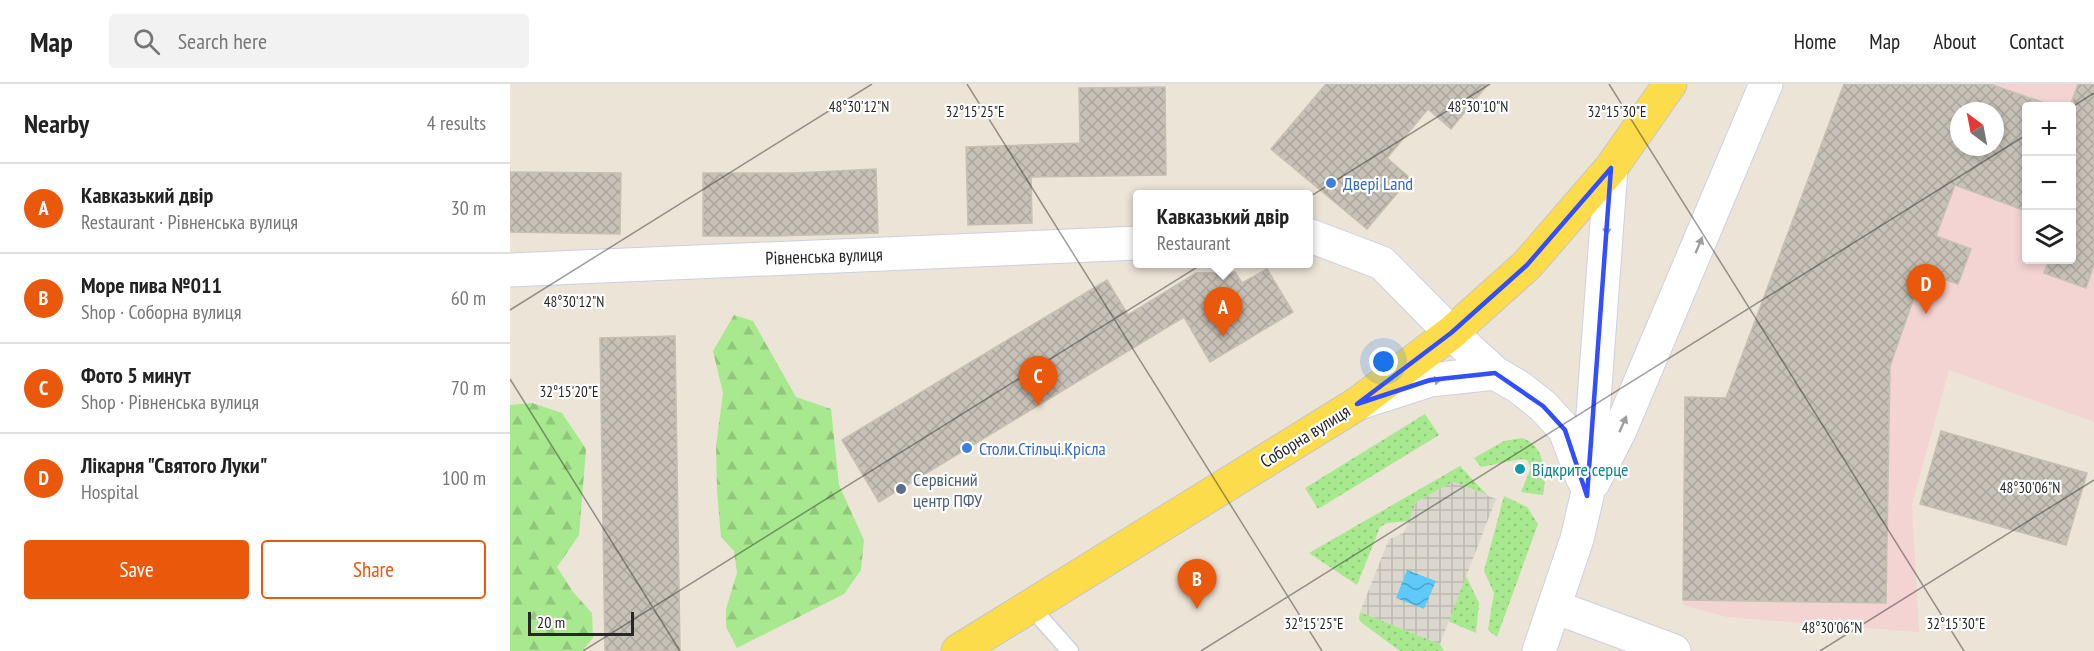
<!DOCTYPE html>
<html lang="en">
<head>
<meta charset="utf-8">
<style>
  :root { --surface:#fff; --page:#f2f2f2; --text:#222; --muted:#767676; --line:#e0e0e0; --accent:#ea580c }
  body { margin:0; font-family:"PT Sans Narrow",sans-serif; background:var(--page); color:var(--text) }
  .controls { position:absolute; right:18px; top:18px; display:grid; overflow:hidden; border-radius:6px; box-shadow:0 3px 9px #0003 }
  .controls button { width:54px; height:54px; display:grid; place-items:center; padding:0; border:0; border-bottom:2px solid var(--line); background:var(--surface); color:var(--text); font:30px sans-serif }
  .compass { position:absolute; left:1440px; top:18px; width:54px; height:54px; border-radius:50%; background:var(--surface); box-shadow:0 3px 9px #0003; rotate:328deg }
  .scale { position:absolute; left:18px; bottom:15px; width:106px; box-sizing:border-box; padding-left:6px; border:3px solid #272727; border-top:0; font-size:16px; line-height:21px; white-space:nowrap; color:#272727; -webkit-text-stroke:4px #fff; paint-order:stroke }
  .you { position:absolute; left:874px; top:278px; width:21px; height:21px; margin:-15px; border:4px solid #fff; border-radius:50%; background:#1a73e8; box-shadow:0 0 0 9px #1a73e833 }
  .badge { display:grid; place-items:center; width:39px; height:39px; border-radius:50%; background:var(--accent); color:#fff; font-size:20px; font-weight:700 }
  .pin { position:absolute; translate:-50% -50px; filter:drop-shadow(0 2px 3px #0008) }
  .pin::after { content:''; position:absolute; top:32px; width:21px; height:18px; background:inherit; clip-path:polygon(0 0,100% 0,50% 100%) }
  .popup { position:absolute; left:623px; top:106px; width:180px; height:78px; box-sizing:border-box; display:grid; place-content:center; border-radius:6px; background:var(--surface); filter:drop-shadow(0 2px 4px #0005); font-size:20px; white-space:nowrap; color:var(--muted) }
  .popup b { font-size:22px; color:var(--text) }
  .popup::after { content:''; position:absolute; left:50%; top:100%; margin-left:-12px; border:12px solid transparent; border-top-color:var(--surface) }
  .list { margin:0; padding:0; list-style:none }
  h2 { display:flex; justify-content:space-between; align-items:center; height:78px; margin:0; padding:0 24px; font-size:26px }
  h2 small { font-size:20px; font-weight:400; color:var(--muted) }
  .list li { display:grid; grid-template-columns:39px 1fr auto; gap:18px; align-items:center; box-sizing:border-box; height:90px; padding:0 24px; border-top:2px solid var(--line) }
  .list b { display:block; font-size:22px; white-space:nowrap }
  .list p { margin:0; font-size:20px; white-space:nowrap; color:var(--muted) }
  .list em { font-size:20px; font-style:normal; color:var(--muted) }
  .actions { display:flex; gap:12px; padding:18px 24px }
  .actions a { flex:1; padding:14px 0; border:2px solid var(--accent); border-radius:6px; text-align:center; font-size:21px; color:var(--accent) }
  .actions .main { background:var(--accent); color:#fff }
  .icon { flex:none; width:33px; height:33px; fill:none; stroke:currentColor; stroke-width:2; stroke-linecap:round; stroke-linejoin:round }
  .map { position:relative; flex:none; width:1584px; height:567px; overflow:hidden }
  header { display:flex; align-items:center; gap:36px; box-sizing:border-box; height:84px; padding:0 30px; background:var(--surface); border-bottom:2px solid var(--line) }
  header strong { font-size:28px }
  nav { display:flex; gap:33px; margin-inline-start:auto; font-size:21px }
  .search { width:420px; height:54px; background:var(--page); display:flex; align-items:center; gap:15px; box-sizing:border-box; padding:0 21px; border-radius:6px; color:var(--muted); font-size:22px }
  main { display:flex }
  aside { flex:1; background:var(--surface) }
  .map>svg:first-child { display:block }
  .medical { fill:#f4d3d3; fill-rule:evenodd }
  .grass { fill:url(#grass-dots) }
  .forest { fill:url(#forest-firs) }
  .plaza { fill:url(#plaza-grid) }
  .water { fill:url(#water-waves) }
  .building { fill:url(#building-cross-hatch); stroke:#c7c0b1; stroke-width:1.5; fill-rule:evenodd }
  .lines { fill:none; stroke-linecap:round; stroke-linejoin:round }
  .lane-casing { stroke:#ccd0e3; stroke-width:19 }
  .street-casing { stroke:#ccd0e3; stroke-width:35 }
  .secondary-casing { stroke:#ccd0e3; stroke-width:35 }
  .primary-casing { stroke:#c7c7c7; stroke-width:35 }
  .lane { stroke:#fff; stroke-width:16 }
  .street { stroke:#fff; stroke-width:33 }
  .secondary { stroke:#fff; stroke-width:33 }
  .primary { stroke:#fddc4b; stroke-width:33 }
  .oneway { fill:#9e9e9e }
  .marked { fill:none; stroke:#314eff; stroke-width:4.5; stroke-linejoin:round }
  .ticks { fill:none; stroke:#272727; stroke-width:1.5; stroke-opacity:0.45 }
  .shop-dot { fill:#3f7fe0; stroke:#fff; stroke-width:2 }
  .culture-dot { fill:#0f9aa8; stroke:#fff; stroke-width:2 }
  .service-dot { fill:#5c6f8a; stroke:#fff; stroke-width:2 }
  .labels { text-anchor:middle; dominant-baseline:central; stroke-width:4.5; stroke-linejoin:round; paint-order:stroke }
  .shop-label { font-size:18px; fill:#366cbe; stroke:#fff; text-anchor:start }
  .street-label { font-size:18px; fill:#272727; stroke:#fff }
  .culture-label { font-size:18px; fill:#0d838f; stroke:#fff; text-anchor:start }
  .service-label { font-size:18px; fill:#4e5e75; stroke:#fff; text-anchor:start }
  .ticks-label { font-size:15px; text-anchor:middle; fill:#272727; stroke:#fff; stroke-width:4.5; stroke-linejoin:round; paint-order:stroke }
</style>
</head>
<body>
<header>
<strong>Map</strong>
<div class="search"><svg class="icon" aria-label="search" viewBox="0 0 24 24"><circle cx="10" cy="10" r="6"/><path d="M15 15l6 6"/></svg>Search here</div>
<nav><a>Home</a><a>Map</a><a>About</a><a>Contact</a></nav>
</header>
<main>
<aside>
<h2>Nearby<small>4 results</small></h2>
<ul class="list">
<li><span class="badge">A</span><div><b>Кавказький двір</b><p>Restaurant · Рівненська вулиця</p></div><em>30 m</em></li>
<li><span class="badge">B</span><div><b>Море пива №011</b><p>Shop · Соборна вулиця</p></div><em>60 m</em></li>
<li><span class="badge">C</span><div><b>Фото 5 минут</b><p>Shop · Рівненська вулиця</p></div><em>70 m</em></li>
<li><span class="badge">D</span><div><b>Лікарня &quot;Святого Луки&quot;</b><p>Hospital</p></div><em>100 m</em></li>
</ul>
<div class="actions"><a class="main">Save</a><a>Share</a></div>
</aside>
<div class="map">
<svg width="1584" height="567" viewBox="0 0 1584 567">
  <defs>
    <pattern id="grass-dots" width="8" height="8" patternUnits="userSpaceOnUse" patternTransform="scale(1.5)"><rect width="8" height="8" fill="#a8e88e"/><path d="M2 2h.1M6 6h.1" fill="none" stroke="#91c77a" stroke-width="1.8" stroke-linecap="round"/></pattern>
    <pattern id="forest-firs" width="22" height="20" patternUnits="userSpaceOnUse" patternTransform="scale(1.5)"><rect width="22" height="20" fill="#a8e88e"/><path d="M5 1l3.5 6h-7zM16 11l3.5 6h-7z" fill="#91c77a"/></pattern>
    <pattern id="plaza-grid" width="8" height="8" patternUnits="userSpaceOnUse" patternTransform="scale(1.5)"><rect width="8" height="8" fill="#dbd7ce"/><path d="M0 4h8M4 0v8" fill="none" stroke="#bcb9b1"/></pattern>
    <pattern id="water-waves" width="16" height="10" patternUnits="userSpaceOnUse" patternTransform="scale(1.5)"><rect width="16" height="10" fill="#5fc9f9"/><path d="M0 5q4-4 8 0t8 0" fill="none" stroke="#4ea3ca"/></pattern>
    <pattern id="building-cross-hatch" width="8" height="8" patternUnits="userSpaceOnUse" patternTransform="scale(1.5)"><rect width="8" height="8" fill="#c7c1b7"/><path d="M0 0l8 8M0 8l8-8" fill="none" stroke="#aba69d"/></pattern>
  </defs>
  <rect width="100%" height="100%" fill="#ece4d7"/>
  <path class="medical" d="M1334,0H1584V338L1439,286L1402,420L1409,548L1217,533L1173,521L1175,313H1216ZM1516,22H1562V176H1516ZM1449,27H1485V63H1449Z"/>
  <path class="grass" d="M915,330L929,351L808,425L795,404Z
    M1012,354C1035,361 1037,391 1033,411L1011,408L1021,384L1017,376L1011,375L971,383L964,374L994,357Z
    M950,382L977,411L943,398L906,418L899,437L877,439L870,443L847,501L799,469Z
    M994,412L1017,423L1028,440L987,553L978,546L984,509L974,487Z
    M956,492L969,519L966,549L938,537Z
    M850,528L930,560L934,567H890L852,539L849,535Z"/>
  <path class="forest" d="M224,231L243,237L286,313L321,325L329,401L354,456L351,486L334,510L227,564L216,543V525L227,489L224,467L211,453L207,407L206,362L213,309L203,267Z
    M22,319L52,329L76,365L69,451L47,483L63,508L82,529L83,554L72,567H0V321Z"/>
  <path class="plaza" d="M943,398L986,415L930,560L850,528L879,455L894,449L906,418Z"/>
  <path class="water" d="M897,486L926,497L914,525L886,514Z"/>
  <path class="building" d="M816,0H978L941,45L918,25L877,74L900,94L857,145L761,65Z
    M1334,0H1480L1543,22H1516V127L1445,101L1426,152L1461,165L1448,200L1413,188L1380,282L1376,519L1173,516L1175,313L1216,314ZM1449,27H1485V63H1449Z
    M1568,0H1584V181L1576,204L1534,189L1539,176H1562V22H1560Z
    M655,3L656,91L521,93L522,139L458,141L456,63L570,59L569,4Z
    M366,85L368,149L264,152H193V89H285Z
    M0,88L111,89L110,150L0,148Z
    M757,185L783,228L700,278L674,233L369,418L332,356L597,196L618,231L686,189L725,188L732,199Z
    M165,252L170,567H95L90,254Z
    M1431,347L1577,389L1556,461L1410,420Z"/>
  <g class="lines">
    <g class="lane-casing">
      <path id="lane" d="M521,523L560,567"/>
    </g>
    <g class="street-casing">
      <path id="street" d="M798,151L872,179L941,249
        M0,186L628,159"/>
    </g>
    <g class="secondary-casing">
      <path id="secondary" d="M941,249L985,289L1009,303L1033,322L1055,346L1073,395
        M852,318L920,296L985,289
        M1083,399L1110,346L1256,0
        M1045,523L1164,567
        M1029,567L1067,455L1077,412L1101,84"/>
    </g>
    <g class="primary-casing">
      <path id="primary" d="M448,567L847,320L941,249L1017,181L1101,84L1160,0"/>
    </g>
    <use href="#lane" class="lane"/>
    <use href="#street" class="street"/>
    <use href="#secondary" class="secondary"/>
    <use href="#primary" class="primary"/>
  </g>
  <defs><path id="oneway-solid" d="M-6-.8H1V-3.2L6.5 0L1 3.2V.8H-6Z" transform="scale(1.5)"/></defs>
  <g class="oneway">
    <use href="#oneway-solid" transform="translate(1097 143) rotate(94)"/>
    <use href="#oneway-solid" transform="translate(1189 161) rotate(-67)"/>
    <use href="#oneway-solid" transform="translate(923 297) rotate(-10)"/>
    <use href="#oneway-solid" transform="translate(1113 340) rotate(-66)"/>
  </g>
  <path class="marked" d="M1101,84L1077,412L1055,346L1033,322L985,289L920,296L847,320L941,249L1017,181Z"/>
  <path class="ticks" d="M457,0L812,567M1099,0L1454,567M1562,23L1584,9M0,226L362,0M0,295L170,567M73,567L980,0M691,567L1516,51M1310,567L1584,396"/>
  <g class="shop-dot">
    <circle cx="821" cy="99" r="6"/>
    <circle cx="457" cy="364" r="6"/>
  </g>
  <circle class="culture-dot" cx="1010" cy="385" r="6"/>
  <circle class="service-dot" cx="391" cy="405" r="6"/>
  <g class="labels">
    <g class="shop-label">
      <text x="833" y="99">Двері Land</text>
      <text x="469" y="364">Столи.Стільці.Крісла</text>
    </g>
    <g class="street-label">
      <text transform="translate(314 172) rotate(-2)">Рівненська вулиця</text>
      <text transform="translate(795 352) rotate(-32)">Соборна вулиця</text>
    </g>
    <g class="culture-label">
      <text x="1022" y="385">Відкрите серце</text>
    </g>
    <g class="service-label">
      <text x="403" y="395">Cервісний<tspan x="403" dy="21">центр ПФУ</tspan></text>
    </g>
  </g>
  <g class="ticks-label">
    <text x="349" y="28">48°30'12"N</text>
    <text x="968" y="28">48°30'10"N</text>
    <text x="465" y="33">32°15'25"E</text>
    <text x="1107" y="33">32°15'30"E</text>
    <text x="64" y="223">48°30'12"N</text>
    <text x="59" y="313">32°15'20"E</text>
    <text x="1520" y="409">48°30'06"N</text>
    <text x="804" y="545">32°15'25"E</text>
    <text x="1446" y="545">32°15'30"E</text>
    <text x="1322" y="549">48°30'06"N</text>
  </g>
</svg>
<div class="controls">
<button>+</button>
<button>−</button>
<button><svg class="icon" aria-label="layers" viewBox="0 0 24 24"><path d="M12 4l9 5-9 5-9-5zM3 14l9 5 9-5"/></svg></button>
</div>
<svg class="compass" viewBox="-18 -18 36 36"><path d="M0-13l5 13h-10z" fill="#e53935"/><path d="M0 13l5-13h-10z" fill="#767676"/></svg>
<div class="scale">20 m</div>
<div class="you"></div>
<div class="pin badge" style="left:713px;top:253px">A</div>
<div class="popup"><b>Кавказький двір</b>Restaurant</div>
<div class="pin badge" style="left:687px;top:525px">B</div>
<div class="pin badge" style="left:528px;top:322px">C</div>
<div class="pin badge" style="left:1416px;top:230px">D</div>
</div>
</main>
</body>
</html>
